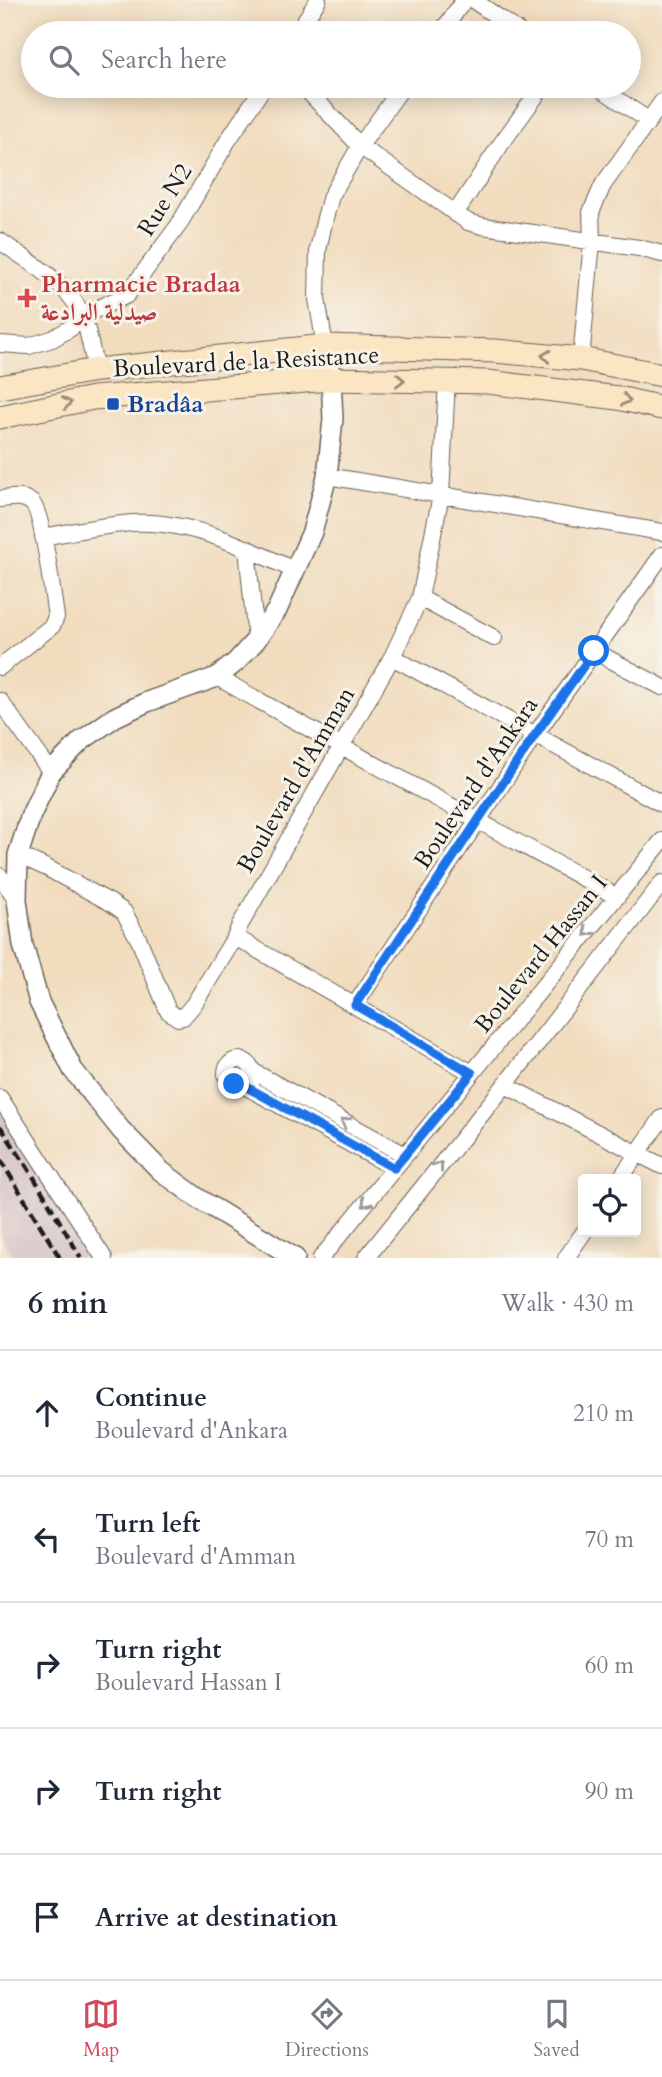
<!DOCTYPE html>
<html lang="en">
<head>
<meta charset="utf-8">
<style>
  :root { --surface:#fff; --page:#f2f2f3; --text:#1f2937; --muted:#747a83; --line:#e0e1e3; --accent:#d1495b }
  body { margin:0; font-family:Cardo,Amiri,serif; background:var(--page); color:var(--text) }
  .controls { position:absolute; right:21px; bottom:21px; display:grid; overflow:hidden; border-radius:7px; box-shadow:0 4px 18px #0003 }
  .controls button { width:63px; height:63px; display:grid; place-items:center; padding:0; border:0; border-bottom:2px solid var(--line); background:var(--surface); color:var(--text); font:35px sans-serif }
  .stop { position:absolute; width:21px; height:21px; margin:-16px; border:5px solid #1a73e8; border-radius:50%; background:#fff }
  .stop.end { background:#1a73e8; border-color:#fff; box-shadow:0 2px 7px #0008 }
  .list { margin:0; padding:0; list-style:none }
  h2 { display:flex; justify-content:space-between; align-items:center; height:91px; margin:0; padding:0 28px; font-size:30px }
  h2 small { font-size:23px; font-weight:400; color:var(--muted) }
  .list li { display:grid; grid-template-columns:46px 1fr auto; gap:21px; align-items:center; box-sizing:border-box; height:126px; padding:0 28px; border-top:2px solid var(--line) }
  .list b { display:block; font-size:26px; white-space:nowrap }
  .list p { margin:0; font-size:23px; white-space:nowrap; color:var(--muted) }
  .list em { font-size:23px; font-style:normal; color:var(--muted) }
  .icon { flex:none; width:38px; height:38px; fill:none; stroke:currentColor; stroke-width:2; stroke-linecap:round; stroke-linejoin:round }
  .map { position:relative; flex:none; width:662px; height:1258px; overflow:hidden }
  .search { position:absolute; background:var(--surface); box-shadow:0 4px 18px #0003; left:21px; right:21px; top:21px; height:77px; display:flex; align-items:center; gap:18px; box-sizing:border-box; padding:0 24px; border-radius:38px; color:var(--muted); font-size:26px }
  .sheet { height:721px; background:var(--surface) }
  nav { display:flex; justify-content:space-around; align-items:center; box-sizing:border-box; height:98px; border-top:2px solid var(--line); background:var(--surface); font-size:19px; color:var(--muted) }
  nav a { display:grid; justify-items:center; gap:4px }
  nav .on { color:var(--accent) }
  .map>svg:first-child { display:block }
  .industrial { fill:#d2bec2 }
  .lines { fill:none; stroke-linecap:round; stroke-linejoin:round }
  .minor-casing { stroke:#675f55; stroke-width:18 }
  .tertiary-casing { stroke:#675f55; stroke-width:22 }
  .secondary-casing { stroke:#675f55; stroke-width:25 }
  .minor { stroke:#fff; stroke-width:16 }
  .tertiary { stroke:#fff; stroke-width:19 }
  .secondary { stroke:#fbe6c3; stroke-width:23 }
  .rail { stroke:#1c1c1c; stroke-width:4.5; stroke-dasharray:10 5; stroke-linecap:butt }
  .oneway { stroke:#978b78 }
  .oneway2 { stroke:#999 }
  .route { stroke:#1a73e8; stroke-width:9 }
  .health-dot { fill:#e0444e; stroke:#f7f3e8; stroke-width:2.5 }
  .transit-dot { fill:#1a4fb4; stroke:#f7f3e8; stroke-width:2.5 }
  .labels { text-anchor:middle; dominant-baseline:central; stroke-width:6; stroke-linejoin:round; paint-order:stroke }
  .street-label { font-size:24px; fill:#1c1c1c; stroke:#f7f3e8 }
  .health-label { font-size:24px; font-weight:bold; fill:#be3a42; stroke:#f7f3e8; text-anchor:start }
  .transit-label { font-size:24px; font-weight:bold; fill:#164399; stroke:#f7f3e8; text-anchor:start }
</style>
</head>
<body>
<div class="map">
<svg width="662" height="1258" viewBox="0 0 662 1258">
  <rect width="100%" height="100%" fill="#f7f3e8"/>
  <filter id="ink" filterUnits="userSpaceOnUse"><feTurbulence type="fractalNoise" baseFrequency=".0143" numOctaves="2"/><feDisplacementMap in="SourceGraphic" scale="14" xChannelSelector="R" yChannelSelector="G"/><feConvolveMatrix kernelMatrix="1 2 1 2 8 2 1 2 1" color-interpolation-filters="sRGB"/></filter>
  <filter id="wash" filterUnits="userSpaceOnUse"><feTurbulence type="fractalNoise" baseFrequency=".00686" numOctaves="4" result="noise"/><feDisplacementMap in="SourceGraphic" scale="28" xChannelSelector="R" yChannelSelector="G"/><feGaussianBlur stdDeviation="1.57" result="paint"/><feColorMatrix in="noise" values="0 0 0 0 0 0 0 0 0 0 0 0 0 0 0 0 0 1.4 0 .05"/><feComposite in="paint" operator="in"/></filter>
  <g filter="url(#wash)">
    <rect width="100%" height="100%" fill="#f1dcbe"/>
    <path class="industrial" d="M0,1111L90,1258H13L0,1236Z"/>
  </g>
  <g filter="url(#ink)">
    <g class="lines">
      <g class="minor-casing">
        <path id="minor" d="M473,0L521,33
          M297,33L318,0
          M441,33L464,0
          M303,86L360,146L468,222L483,226L639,248L662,254
          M597,86L648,120
          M455,214L501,144L543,86
          M0,241C29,262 68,282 83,317C89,333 92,353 96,370
          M0,344L29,346L52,339L71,328L82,316L127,295L178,226L227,142L264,86
          M325,346L317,299L318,250L325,218L331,196L360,146L403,86
          M581,359L592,241L591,212L603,185L662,102
          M447,380L441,495L420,598L392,657L240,925L235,937L472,1073
          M327,476L662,532
          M0,499C11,498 23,495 32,503C43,513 53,598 56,617L52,626L0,667
          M43,537C72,532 103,525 133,523C190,520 245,547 296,571
          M247,548L256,640
          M420,598L494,638
          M594,651L662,687
          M392,657L662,804
          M217,677C349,752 484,823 617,897
          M0,701L51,772
          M18,855L47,868L111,903L124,912L139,940L168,1011L178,1018L183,1017L194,1004L235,937
          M0,876L17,900
          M355,1005L535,735L662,555
          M226 1073a13 13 0 1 1 26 0a13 13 0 1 1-26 0Z
          M252,1071L405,1155
          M243,1085L394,1168
          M505,1085L662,1166
          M0,1098L104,1258
          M620,1179L662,1118
          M321,1258L662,841
          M366,1258L505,1085L662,883
          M566,1258L584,1232"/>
      </g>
      <g class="tertiary-casing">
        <path id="tertiary" d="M295,1258L199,1199L161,1171L121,1130L73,1070L39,1002L23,945L17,900L18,855L31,815L51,772L81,741L115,717L147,702L217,677L236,662L256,640L277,610L312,532L327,476L333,419L331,379L325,346"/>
      </g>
      <g class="secondary-casing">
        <path id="secondary" d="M0,387L96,370L325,346L495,351L581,359L662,375
          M0,417L93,398L331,379L488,382L618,398L662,408"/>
      </g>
      <use href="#minor" class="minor"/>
      <use href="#tertiary" class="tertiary"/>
      <use href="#secondary" class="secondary"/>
      <path class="rail" d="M0,1126L33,1176L81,1258
        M0,1159L60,1258"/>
    </g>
    <defs><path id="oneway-chevron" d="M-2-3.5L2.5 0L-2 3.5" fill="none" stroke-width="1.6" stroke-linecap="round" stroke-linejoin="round" transform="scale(1.75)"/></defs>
    <g class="oneway">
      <use href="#oneway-chevron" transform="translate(546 356) rotate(-174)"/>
      <use href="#oneway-chevron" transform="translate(400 380) rotate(1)"/>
      <use href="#oneway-chevron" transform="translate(626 400) rotate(12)"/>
      <use href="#oneway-chevron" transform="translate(67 403) rotate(-11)"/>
    </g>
    <g class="oneway2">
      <use href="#oneway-chevron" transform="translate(588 932) rotate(129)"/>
      <use href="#oneway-chevron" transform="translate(345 1122) rotate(-151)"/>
      <use href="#oneway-chevron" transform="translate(439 1166) rotate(-51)"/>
      <use href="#oneway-chevron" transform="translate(366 1203) rotate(129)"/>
    </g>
  </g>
  <g class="lines" filter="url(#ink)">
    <path class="route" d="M234,1084L243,1085L394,1168L405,1155L472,1073L355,1005L535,735L594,651"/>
  </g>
  <path class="health-dot" d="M23.5 287.5h7v7h7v7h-7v7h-7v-7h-7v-7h7z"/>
  <rect class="transit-dot" x="106" y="397" width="14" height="14" rx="3.5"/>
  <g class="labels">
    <g class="street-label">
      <text transform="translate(165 200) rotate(-58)">Rue N2</text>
      <text transform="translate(246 362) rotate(-3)">Boulevard de la Resistance</text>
      <text transform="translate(296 780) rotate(-60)">Boulevard d'Amman</text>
      <text transform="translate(476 783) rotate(-56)">Boulevard d'Ankara</text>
      <text transform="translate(541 954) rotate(-51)">Boulevard Hassan I</text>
    </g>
    <g class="health-label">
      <text x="41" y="284">Pharmacie Bradaa<tspan x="41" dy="28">صيدلية البرادعة</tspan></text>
    </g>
    <g class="transit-label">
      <text x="127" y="404">Bradâa</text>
    </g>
  </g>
</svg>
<div class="controls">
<button><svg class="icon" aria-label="locate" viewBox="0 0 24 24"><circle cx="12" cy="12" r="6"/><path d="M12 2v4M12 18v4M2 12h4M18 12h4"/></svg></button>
</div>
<div class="stop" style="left:594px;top:651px"></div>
<div class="stop end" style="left:234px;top:1084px"></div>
<div class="search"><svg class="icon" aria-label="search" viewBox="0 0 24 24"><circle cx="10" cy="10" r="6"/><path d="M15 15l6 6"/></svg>Search here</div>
</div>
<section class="sheet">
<h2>6 min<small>Walk · 430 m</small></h2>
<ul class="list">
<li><svg class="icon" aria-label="ahead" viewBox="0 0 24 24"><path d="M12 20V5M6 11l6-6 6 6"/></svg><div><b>Continue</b><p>Boulevard d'Ankara</p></div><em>210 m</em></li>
<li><svg class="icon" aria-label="left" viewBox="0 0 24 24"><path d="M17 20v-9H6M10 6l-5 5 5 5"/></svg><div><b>Turn left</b><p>Boulevard d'Amman</p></div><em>70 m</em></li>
<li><svg class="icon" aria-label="right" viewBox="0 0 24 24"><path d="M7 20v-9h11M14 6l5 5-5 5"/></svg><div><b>Turn right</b><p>Boulevard Hassan I</p></div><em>60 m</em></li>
<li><svg class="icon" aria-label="right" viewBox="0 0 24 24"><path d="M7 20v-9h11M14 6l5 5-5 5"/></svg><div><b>Turn right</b></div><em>90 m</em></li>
<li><svg class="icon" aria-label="arrive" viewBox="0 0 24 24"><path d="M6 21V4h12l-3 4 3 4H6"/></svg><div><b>Arrive at destination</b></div></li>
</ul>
</section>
<nav>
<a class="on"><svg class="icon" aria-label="map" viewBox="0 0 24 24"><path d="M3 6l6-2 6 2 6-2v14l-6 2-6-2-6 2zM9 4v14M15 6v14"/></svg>Map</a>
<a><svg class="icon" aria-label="directions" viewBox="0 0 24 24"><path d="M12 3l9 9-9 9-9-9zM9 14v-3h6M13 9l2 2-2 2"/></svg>Directions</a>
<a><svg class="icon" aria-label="saved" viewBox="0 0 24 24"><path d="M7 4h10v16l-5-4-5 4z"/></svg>Saved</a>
</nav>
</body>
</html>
